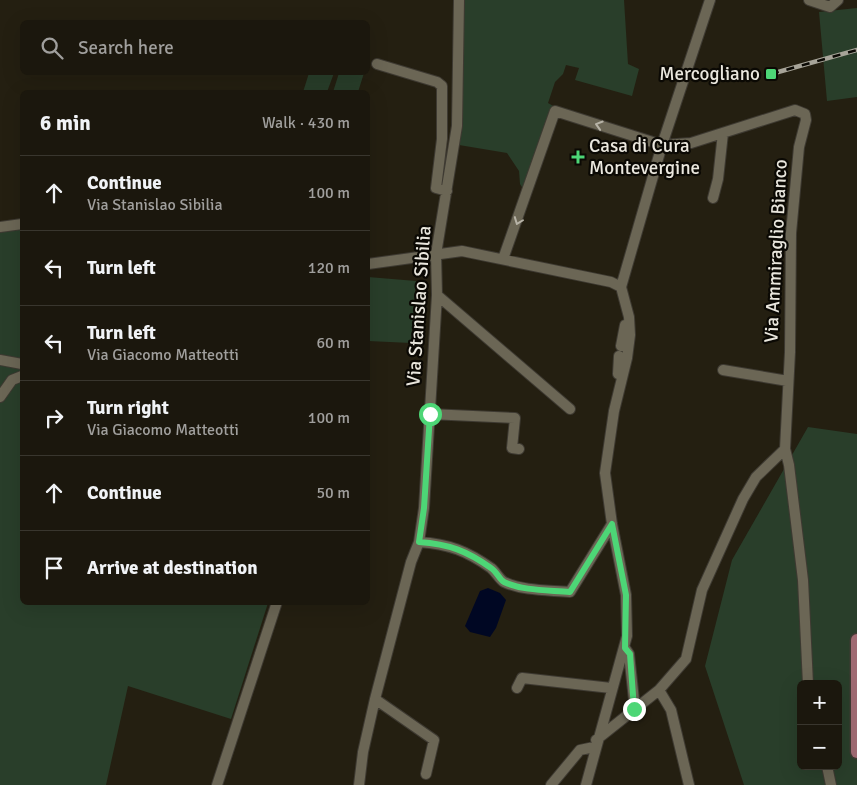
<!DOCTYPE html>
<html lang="en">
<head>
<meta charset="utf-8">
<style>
  :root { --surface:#1b170d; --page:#28241b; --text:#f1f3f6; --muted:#a09f9d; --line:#39362e }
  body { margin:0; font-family:Signika,sans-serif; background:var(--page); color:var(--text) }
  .controls { position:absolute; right:15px; bottom:15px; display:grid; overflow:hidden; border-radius:8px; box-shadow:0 5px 20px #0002 }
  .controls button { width:45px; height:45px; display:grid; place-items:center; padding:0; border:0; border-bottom:1px solid var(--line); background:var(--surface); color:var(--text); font:25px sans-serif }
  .stop { position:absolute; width:15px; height:15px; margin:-11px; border:4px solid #4dd676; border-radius:50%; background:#fff }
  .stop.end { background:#4dd676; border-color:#fff; box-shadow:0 1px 5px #0008 }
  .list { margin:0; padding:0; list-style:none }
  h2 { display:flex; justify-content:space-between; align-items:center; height:65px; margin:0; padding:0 20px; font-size:21px }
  h2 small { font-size:16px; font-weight:400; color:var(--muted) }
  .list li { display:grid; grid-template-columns:32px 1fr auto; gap:15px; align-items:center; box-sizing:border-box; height:75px; padding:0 20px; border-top:1px solid var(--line) }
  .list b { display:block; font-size:19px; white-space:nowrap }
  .list p { margin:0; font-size:16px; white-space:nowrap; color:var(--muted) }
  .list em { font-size:16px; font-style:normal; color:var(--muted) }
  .icon { flex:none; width:28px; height:28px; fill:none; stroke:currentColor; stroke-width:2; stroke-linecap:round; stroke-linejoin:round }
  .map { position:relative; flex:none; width:857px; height:785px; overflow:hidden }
  .search { position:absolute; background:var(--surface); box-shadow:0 5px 20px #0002; left:20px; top:20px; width:350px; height:55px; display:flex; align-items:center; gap:12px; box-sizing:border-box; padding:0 18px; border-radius:8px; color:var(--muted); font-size:19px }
  .panel { position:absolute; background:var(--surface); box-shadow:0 5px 20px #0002; left:20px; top:90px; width:350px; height:515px; border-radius:8px }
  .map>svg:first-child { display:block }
  .green { fill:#293e2a; fill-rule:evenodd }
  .water { fill:#000723 }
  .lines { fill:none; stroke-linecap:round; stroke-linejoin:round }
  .minor-casing { stroke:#3e3a32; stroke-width:12 }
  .major-casing { stroke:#3e3a32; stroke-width:15 }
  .minor { stroke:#6b6655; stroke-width:10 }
  .major { stroke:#9f6a72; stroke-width:12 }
  .rail-casing { stroke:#a7a499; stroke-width:4.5 }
  .rail { stroke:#0b0904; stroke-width:2.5; stroke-dasharray:8; stroke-linecap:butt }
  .oneway { stroke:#b7b3a7 }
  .route { stroke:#4dd676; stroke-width:6 }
  .poi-dot { fill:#4dd676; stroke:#0b0904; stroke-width:2 }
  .labels { text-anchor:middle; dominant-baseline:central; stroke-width:4.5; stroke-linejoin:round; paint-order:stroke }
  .poi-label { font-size:19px; fill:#eae7de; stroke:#0b0904; text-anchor:end }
  .street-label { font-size:19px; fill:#eae7de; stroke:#0b0904 }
</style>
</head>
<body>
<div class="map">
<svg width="857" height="785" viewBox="0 0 857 785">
  <rect width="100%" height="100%" fill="#241f11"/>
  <path class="green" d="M462,0H624L628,64L639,69L632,96L575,80L579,68L566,65L563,74L555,82L548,103L555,107L525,192L520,184L519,171L507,153L459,145Z
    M857,8V97L827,101L819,12Z
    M309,73H334L327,92H303Z
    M339,73H364L358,92H333Z
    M22,227V602L268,603L231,719L128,686L106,785H0V230Z
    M368,277L416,281L411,343L368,341Z
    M808,427L857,434V785H744L705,666L732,560ZM801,684H838V766H801Z"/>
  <path class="water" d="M488,588L500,593L506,600L496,628L490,637L470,632L465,626L480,591Z"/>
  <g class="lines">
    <g class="minor-casing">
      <path id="minor" d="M809,0L830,7L838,0
        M377,64L437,82L442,86V139L436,188L447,191
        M713,198L718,179L723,133
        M0,227L22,224
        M503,259L555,111L662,145L691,143L795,110L805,114L806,120L799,147L791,233L790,352L785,449L789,465L803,580L808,684
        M368,264L462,251L611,282L621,287
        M437,295L570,409
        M621,346L625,325
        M0,360L22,364
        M723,370L788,381
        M618,374L619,356
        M0,397L12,380L22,376
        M430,414L515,418L512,448L519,449
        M419,542C449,544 467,551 491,568C496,572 499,579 504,582C523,591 549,590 570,592L612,524
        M625,648L629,654L635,709
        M517,688L522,678L611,688
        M659,690L671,710L689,785
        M596,740L659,690L686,659L702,590L743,499L756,477L785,449
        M827,766L831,785
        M426,774L434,740L375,699L411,562L419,542L424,508L437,295L436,254L457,126L459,0
        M217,785L277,602
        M359,785L363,752L375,699
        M551,785L580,750L594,747
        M586,785L627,636L626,595L612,524L605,473L614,411L627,358L630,335L629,317L621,287L662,145L710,0"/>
    </g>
    <g class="major-casing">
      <path id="major" d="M857,640V752"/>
    </g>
    <use href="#minor" class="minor"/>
    <use href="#major" class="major"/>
    <g class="rail-casing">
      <path id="rail" d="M771,74L857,50"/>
    </g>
    <use href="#rail" class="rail"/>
  </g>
  <defs><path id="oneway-chevron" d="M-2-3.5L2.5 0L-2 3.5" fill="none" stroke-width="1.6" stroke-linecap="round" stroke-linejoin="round" transform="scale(1.25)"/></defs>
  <g class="oneway">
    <use href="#oneway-chevron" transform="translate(599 125) rotate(-163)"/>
    <use href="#oneway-chevron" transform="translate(518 221) rotate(111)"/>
  </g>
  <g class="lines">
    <path class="route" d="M430,414L424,508L419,542C449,544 467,551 491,568C497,572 499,579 504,582C523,591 549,590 570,592L612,524L626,595L625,648L630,654L634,709"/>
  </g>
  <g class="poi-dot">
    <rect x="765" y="68" width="12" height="12" rx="2.5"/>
    <path d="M575.5 149.5h5v5h5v5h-5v5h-5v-5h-5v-5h5z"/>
  </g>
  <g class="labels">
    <g class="poi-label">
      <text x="760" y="74">Mercogliano</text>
      <text x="589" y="146" text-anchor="start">Casa di Cura<tspan x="589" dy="22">Montevergine</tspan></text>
    </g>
    <g class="street-label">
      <text transform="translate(776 251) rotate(-87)">Via Ammiraglio Bianco</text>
      <text transform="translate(419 306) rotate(-86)">Via Stanislao Sibilia</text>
    </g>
  </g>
</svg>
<div class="controls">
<button>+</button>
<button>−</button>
</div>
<div class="stop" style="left:430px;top:414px"></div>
<div class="stop end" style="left:634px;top:709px"></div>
<div class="search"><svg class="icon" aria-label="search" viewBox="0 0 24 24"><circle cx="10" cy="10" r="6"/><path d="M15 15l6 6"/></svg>Search here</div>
<section class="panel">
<h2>6 min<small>Walk · 430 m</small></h2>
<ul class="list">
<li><svg class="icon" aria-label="ahead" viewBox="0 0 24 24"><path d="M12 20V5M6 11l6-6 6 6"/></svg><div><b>Continue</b><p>Via Stanislao Sibilia</p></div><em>100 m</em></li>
<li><svg class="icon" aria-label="left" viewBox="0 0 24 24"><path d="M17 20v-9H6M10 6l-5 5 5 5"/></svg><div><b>Turn left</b></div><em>120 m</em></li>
<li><svg class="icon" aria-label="left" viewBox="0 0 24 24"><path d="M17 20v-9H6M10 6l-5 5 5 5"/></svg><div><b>Turn left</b><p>Via Giacomo Matteotti</p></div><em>60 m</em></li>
<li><svg class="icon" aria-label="right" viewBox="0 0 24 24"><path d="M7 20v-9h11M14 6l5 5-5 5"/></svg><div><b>Turn right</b><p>Via Giacomo Matteotti</p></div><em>100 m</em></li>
<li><svg class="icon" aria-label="ahead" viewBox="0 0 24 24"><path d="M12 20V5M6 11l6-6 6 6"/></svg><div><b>Continue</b></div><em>50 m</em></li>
<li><svg class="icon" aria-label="arrive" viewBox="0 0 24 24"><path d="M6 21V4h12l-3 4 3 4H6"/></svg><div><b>Arrive at destination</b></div></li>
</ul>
</section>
</div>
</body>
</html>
